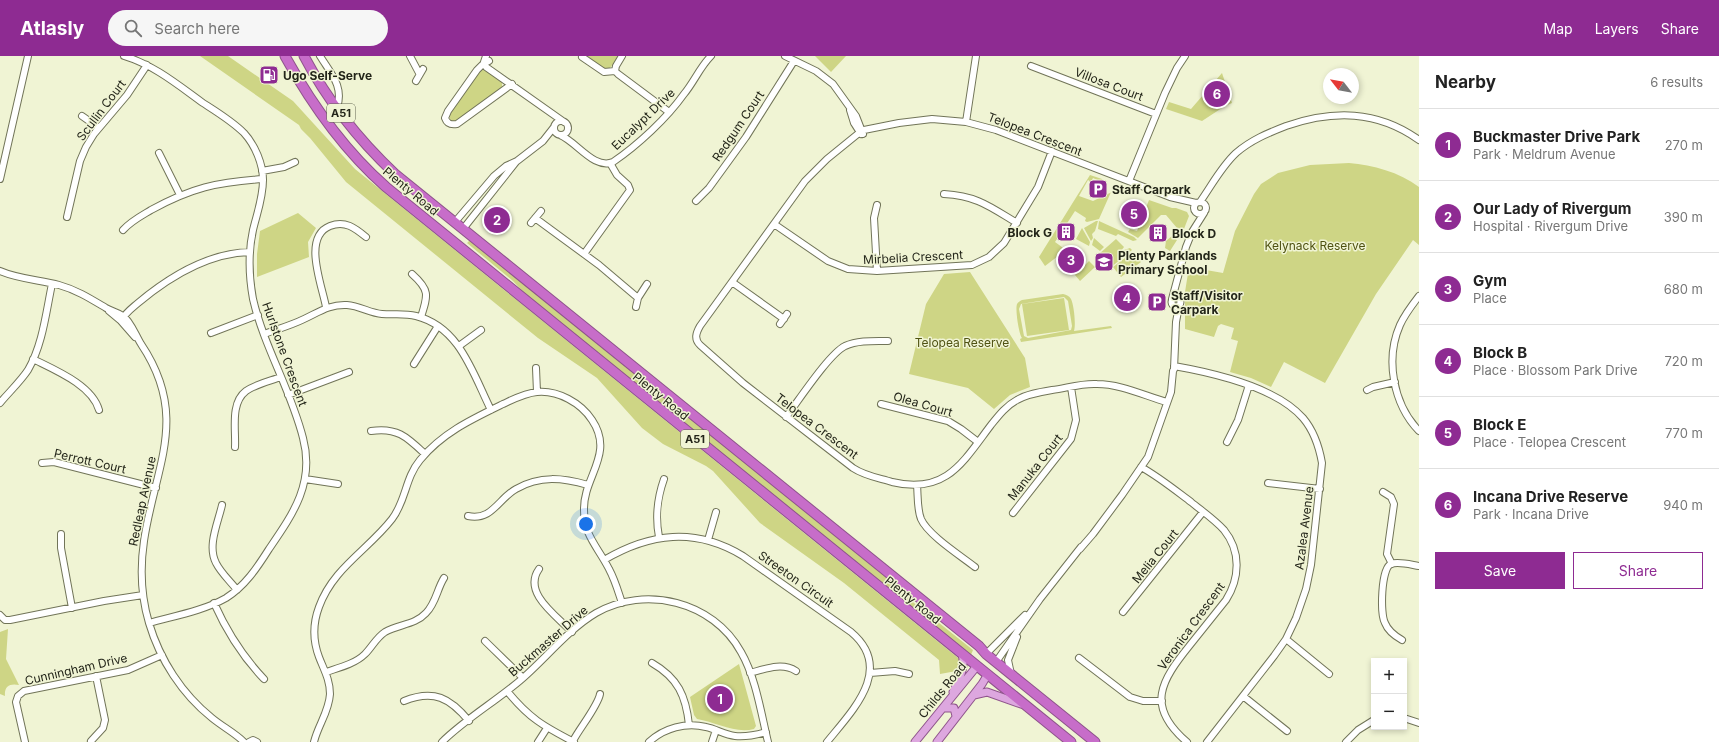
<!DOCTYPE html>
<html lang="en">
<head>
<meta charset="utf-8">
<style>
  :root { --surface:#fff; --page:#f6f6f6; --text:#222; --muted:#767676; --line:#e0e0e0; --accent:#8e2b92 }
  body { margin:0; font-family:Inter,sans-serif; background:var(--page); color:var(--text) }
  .controls { position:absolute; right:12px; bottom:12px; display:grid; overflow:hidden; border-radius:0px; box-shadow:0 2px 6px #0003 }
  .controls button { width:36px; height:36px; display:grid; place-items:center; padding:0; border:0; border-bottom:1px solid var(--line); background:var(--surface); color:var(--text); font:20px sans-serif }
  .compass { position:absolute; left:1323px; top:12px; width:36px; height:36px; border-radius:50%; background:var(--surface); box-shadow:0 2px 6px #0003; rotate:301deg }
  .you { position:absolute; left:586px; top:468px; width:14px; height:14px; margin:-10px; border:3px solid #fff; border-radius:50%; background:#1a73e8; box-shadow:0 0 0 6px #1a73e833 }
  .badge { display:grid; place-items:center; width:26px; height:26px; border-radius:50%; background:var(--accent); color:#fff; font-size:13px; font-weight:700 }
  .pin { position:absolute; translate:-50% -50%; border:2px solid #fff; box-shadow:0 1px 4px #0006 }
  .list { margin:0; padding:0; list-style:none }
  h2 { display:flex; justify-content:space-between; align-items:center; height:52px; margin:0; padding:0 16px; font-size:17px }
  h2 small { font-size:13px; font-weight:400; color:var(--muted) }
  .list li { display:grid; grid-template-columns:26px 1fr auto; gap:12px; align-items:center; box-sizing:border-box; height:72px; padding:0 16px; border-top:1px solid var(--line) }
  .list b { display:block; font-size:15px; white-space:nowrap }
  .list p { margin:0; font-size:13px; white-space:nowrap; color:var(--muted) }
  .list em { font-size:13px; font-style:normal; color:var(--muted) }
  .actions { display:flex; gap:8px; padding:12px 16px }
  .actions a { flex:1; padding:9px 0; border:1px solid var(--accent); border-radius:0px; text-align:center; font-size:14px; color:var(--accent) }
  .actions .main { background:var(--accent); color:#fff }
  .icon { flex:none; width:22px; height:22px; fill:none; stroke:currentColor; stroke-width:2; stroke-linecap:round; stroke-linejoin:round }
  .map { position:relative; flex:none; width:1419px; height:686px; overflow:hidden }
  header { display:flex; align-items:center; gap:24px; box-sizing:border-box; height:56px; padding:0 20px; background:var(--accent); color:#fff }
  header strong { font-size:19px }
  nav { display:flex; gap:22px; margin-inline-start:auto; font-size:14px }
  .search { width:280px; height:36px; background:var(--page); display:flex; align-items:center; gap:10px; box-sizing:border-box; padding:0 14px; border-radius:22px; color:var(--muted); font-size:15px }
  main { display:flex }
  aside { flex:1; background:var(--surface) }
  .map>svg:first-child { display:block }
  .green { fill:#ced585; fill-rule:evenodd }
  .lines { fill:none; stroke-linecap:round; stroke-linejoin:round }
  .minor-casing { stroke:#717458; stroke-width:8 }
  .major-casing { stroke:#8e548b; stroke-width:9 }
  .highway-casing { stroke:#8e548b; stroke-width:11 }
  .minor { stroke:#fff; stroke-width:6 }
  .major { stroke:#dda7df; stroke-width:7 }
  .highway { stroke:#c76dc9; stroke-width:9 }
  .labels { text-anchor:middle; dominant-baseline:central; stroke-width:3; stroke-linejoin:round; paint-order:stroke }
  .shield { fill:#f0f4d4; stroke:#606351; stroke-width:1 }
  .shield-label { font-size:11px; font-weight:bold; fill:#232519 }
  .poi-label { font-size:12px; font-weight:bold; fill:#232519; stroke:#f0f4d4; text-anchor:start }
  .street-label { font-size:12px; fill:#232519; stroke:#f0f4d4 }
  .park-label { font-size:12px; fill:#4f5212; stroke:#f0f4d4 }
</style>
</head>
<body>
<header>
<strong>Atlasly</strong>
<div class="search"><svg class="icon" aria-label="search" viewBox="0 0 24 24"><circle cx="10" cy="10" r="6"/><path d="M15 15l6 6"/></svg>Search here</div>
<nav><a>Map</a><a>Layers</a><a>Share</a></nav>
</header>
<main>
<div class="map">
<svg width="1419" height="686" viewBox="0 0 1419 686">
  <rect width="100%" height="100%" fill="#f0f4d4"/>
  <path class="green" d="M200,0H228L293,45L355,113L968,610L966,615L962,614L940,618L939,604L844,527L760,467L713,415L706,410L663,388L642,372L597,322L538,282L346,126L310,82L301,73L299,69Z
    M587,0H619L610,12L605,14L589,4Z
    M815,0H846L831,16Z
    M481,14H487L502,25V32L457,66H451L449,59Z
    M1222,17L1232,47L1225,50L1202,65L1166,53L1169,46L1191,53Z
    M1349,107C1373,109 1399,116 1419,131V189L1413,184L1376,238L1325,327L1284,306L1271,331L1251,322L1230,316L1238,285L1231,283L1234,272L1221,268L1218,270L1214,281L1185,273V236L1189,211L1223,217L1235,175L1254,138L1261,128L1278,117L1310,109Z
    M1090,119L1102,123L1104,127L1093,122L1091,126L1088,124L1079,140L1093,145L1112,136L1115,132L1113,137L1111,136L1099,163L1087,166L1085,165L1086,162L1075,155L1055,186L1066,194L1045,210L1039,201Z
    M1149,144L1172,152H1176L1187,156L1189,160L1182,178L1174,182L1177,184L1170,195L1165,192L1166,185L1172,180L1173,181V179L1180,172H1177L1166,159H1161L1138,182L1128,176L1130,173L1137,175Z
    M298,157L316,172L308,186L309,201L257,221V198L260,175Z
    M1096,165H1098L1095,175L1092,178L1093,182L1091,185L1084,172Z
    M1099,165L1134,181L1137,184L1133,185L1118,178L1116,180L1098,173Z
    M1082,172L1090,186L1089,190L1076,183Z
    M1094,182L1104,191L1100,195L1092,189Z
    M1116,183L1124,191L1121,195L1130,192L1132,194L1110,212L1099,198Z
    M470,184L655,333L653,342L529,242L513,225L467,187Z
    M1133,196L1141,206L1121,221L1113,211Z
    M1089,205L1095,211L1080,225L1075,219Z
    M970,216L1025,302L1030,331L1010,339L994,353L968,332L909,318L926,248L944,218Z
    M1063,238C1067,239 1069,240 1071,243C1074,249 1076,269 1074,275L1111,270L1112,272L1021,286L1020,283L1022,282C1019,278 1015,254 1017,248C1018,246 1020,245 1022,244ZM1064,241L1068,245L1072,270L1071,274L1028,282L1024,280L1019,253L1021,248Z
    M1064,242L1069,274L1027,280L1022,248Z
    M656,335L898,531L914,547L973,594L971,599L654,343Z
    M8,573L6,603L19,629C10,627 4,630 5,640L0,638V576Z
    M739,608L756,670L754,673C735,678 716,666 697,663L694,659L690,641Z"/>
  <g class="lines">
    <g class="minor-casing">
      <path id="minor" d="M124,0C154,9 178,29 203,47C217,56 232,65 244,77C255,89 263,108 263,124C263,142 257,157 253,174C248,197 249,221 253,243C264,291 291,334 303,382C315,427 293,458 269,493C257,512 245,530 226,542C203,555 174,560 149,567
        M320,0C331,18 344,30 337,52
        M410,0L419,17
        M486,0L484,6L486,11L564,66
        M622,0L616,10L615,15L618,18L669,56
        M785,0L816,15L833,28L856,60L863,78
        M582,1L604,16L615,15
        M489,5L482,9L477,14L448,55L445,62C447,68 451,69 457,68L512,28
        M1031,10L1156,58
        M416,25L423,13
        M850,54L854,67L861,78
        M82,60L99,72
        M554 72a7 7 0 1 1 14 0a7 7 0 1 1-14 0Z
        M966,66L976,0
        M560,79C577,86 594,114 613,106C638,89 667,62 684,38C694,26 700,11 711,0
        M159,97L180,139
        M262,115L284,111L295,106
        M0,123L28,0
        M1129,125L1165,37L1177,12L1185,0
        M944,138C977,140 989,150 1017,167
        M696,145L709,132L746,81L794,5
        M1194 152a6 6 0 1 1 12 0a6 6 0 1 1-12 0Z
        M1200,146C1212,129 1221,111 1236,97C1251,84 1268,77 1286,70C1333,54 1377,54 1419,84
        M67,161L80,105L86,91L94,78L127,39L147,9
        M535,162L599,209L638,242L647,228
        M455,166L494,120L506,110L517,105L543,85L554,71
        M531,167L541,155
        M774,168L828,205L848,213L877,215L972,209L989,201L1004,187L1038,131L1052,95
        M463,173L516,106
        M123,174C131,165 141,160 151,154C191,132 217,126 263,123
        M584,198L630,134L628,129L617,119L610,107
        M0,215C18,223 40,224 59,229C77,234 91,243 106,252C111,255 117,256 123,260C130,264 136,280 141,288C190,361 155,410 144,485C140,512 141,540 149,567C160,604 182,638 212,662C223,671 235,677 244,686
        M877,215L874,162L877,149
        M412,218C430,234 428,239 421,261
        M732,226L784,263
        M1419,240C1412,249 1405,258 1400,269C1385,303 1393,348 1419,375
        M1171.5 246a4.5 4.5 0 1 1 9 0a4.5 4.5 0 1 1-9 0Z
        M1172,243L1186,191L1192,176L1204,157
        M326,251C322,229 302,181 330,170C345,164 355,172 366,181
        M636,251L638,242
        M109,255L121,265L135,281
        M121,265C125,257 131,253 138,247C169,221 208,197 250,196
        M780,268L787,258
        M211,277L258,259
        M264,278C278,273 292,269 304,263C319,256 330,248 347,249C360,250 370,257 382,258C394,259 404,257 416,260C460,271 473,318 491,354
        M459,290L481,274
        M33,303C55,314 92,329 99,354
        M414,308L438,270
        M1174,310C1214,317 1276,331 1303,362C1314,375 1319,390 1322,407L1311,509L1306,533L1296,562L1286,583L1274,600L1207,686
        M536,312L537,336
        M1174,313L1176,266L1179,250
        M1367,334L1373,331L1395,326
        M288,339L349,316
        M1167,346C1145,340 1121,328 1097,328C1082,327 1067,332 1052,334C1040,336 1027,338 1017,344C1006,350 999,359 991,369C963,406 946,439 892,426C879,422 865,420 853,412L743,327L700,289C694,283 696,277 700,270L805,125L827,103L859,77L864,74L899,67L932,63L966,66L996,74L1170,141L1196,147
        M0,347C9,336 20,326 28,314C43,288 46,256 52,228
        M881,348L948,365L961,373L978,386
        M786,361C799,344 829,298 845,290C858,284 874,285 888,285
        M371,375C397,371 407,381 425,398
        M1227,386L1238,364L1249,329
        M235,391C236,374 230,347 246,335C256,328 270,325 281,321
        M42,407L54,406L156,432
        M1141,411C1159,421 1175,434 1191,446C1202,455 1215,464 1224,474C1241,495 1240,522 1226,544C1214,559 1202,574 1190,589C1161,625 1145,650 1187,686
        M305,423L338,428
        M1268,427L1320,433
        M917,429C918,440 917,453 921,463C928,479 961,500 975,511
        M1383,436L1391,441L1394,448L1387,498L1392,508
        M222,449C218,467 207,490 216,507C221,517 230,525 237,534
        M1013,457L1071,383L1076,364L1071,331
        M468,460C492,465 498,443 516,433C540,419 563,422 588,429
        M61,478V492L72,552
        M659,481C655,460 657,443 664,423
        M708,484L716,456
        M1080,493L1093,478L1122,439L1148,401L1171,336L1173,315
        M604,504C650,477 695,471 743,500L851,576C895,613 852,655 827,686
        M539,513C522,537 557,560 572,576
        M214,547C227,576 242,600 264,623
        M1123,556L1203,456
        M0,559L5,564H10L104,545L143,539
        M1286,583L1329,618
        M1402,584C1395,580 1388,575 1385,567C1380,558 1381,512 1391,508C1398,505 1412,509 1419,510
        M485,585L523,622
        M986,598L1025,559
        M1079,602L1130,641L1143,645H1162
        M996,606L1040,543L1081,491
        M652,607C678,622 686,640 689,669
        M326,616C338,612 355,608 365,598C372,591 376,582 385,576C399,568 415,569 426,557C436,547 437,533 444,522
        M750,617C765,613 782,606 796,615
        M870,617L895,615L909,618
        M1011,618L1008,604L1017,581
        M507,635C529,662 543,670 574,686
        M1243,640L1287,675
        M404,645C434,633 450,642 469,665
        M1404,662L1419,667
        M91,685L103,672L105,664L96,620
        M573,685C579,673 598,650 600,638
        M25,686L16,646L18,640L24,635L128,614L162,599
        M249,686L253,684L257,686
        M314,686C318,669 329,656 330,638C330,624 324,614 319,601C313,585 313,567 319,551C333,512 368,494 392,463C406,445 405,422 420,404C442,377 472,363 503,348C514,343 525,337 537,336C558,334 581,347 592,364C615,398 583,421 584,454C584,480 598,491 609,513C615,524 618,535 622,547
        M442,686C465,663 498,644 523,622C546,602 569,573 596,557C645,529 713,545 741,596C756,622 761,657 768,686
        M538,686L547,672
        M649,686C664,672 686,666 706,671C716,673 725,679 735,680C746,681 756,679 766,676
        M712,686L716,674
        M1346,686L1358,674L1374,664"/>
    </g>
    <g class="major-casing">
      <path id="major" d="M953,636C959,624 966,611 962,598
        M974,639L987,636L1021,648
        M943,652H954L956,660
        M915,686L977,610
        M937,686L982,628L988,618"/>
    </g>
    <g class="highway-casing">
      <path id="highway" d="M285,0C312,49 344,94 386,131L1071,686
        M304,0C327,44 359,84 395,118L979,590L986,598L1095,686"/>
    </g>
    <use href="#minor" class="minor"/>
    <use href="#major" class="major"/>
    <use href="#highway" class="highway"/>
  </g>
  <defs>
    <g id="fuel-square" transform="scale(1)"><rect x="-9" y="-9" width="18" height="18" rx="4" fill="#8e2b92" stroke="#f0f4d4"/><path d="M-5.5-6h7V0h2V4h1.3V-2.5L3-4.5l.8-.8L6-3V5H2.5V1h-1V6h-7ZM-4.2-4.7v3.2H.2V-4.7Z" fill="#fff"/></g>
    <g id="parking-square" transform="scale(1)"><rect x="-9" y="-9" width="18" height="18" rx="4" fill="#8e2b92" stroke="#f0f4d4"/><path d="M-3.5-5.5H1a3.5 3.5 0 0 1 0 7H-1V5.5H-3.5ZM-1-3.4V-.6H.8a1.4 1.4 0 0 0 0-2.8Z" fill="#fff"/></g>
    <g id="building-square" transform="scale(1)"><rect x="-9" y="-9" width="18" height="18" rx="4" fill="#8e2b92" stroke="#f0f4d4"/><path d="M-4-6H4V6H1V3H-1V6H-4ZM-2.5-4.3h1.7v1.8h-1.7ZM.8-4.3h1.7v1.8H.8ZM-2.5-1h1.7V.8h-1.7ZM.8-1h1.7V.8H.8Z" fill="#fff"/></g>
    <g id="school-square" transform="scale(1)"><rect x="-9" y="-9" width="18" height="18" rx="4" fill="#8e2b92" stroke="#f0f4d4"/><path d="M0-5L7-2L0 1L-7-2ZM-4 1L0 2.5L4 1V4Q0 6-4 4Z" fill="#fff"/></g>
  </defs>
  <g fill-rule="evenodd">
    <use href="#fuel-square" x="269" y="19"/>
    <use href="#parking-square" x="1098" y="133"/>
    <use href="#building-square" x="1066" y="176"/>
    <use href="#building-square" x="1158" y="177"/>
    <use href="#school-square" x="1104" y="206"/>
    <use href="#parking-square" x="1157" y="246"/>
  </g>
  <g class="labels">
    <g class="shield">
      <rect x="327" y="48" width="28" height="18" rx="3"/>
      <rect x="681" y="374" width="28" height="18" rx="3"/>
    </g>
    <g class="shield-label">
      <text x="341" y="57">A51</text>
      <text x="695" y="383">A51</text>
    </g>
    <g class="poi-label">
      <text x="283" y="19">Ugo Self-Serve</text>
      <text x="1112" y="133">Staff Carpark</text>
      <text x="1052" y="176" text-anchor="end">Block G</text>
      <text x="1172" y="177">Block D</text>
      <text x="1118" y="199">Plenty Parklands<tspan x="1118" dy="14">Primary School</tspan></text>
      <text x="1171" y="239">Staff/Visitor<tspan x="1171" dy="14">Carpark</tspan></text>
    </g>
    <g class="street-label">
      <text transform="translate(1109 28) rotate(21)">Villosa Court</text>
      <text transform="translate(101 54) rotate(-53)">Scullin Court</text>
      <text transform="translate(643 63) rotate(-44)">Eucalypt Drive</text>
      <text transform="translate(738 70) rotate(-56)">Redgum Court</text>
      <text transform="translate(1035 78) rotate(21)">Telopea Crescent</text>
      <text transform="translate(411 135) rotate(40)">Plenty Road</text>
      <text transform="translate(913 201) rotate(-3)">Mirbelia Crescent</text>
      <text transform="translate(285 298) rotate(70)">Hurlstone Crescent</text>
      <text transform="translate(661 340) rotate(39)">Plenty Road</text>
      <text transform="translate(923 348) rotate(16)">Olea Court</text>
      <text transform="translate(817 370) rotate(37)">Telopea Crescent</text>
      <text transform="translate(90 405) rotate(13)">Perrott Court</text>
      <text transform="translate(1035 411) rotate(-52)">Manuka Court</text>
      <text transform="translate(142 445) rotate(-78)">Redleap Avenue</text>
      <text transform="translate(1304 472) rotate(-83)">Azalea Avenue</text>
      <text transform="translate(1155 500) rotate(-51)">Melia Court</text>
      <text transform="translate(796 523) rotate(35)">Streeton Circuit</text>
      <text transform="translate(913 544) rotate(39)">Plenty Road</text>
      <text transform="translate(1191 570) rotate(-54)">Veronica Crescent</text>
      <text transform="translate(548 585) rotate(-41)">Buckmaster Drive</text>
      <text transform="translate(76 613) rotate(-13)">Cunningham Drive</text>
      <text transform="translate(942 634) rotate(-51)">Childs Road</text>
    </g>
    <g class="park-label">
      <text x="1315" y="189">Kelynack Reserve</text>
      <text x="962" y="286">Telopea Reserve</text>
    </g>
  </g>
</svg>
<div class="controls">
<button>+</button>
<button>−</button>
</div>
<svg class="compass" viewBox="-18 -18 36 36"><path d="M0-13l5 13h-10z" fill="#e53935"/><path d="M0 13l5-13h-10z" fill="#767676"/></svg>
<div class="you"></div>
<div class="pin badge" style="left:720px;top:643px">1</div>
<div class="pin badge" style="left:497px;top:164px">2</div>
<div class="pin badge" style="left:1071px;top:204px">3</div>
<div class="pin badge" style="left:1127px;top:242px">4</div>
<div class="pin badge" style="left:1134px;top:158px">5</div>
<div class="pin badge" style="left:1217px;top:38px">6</div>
</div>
<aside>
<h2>Nearby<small>6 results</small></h2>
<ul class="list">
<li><span class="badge">1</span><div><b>Buckmaster Drive Park</b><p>Park · Meldrum Avenue</p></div><em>270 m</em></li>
<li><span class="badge">2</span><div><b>Our Lady of Rivergum</b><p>Hospital · Rivergum Drive</p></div><em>390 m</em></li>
<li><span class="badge">3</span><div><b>Gym</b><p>Place</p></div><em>680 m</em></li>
<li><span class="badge">4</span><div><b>Block B</b><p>Place · Blossom Park Drive</p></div><em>720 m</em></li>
<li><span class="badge">5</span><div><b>Block E</b><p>Place · Telopea Crescent</p></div><em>770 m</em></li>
<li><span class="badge">6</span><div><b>Incana Drive Reserve</b><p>Park · Incana Drive</p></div><em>940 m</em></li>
</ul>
<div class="actions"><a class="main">Save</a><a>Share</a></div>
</aside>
</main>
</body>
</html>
